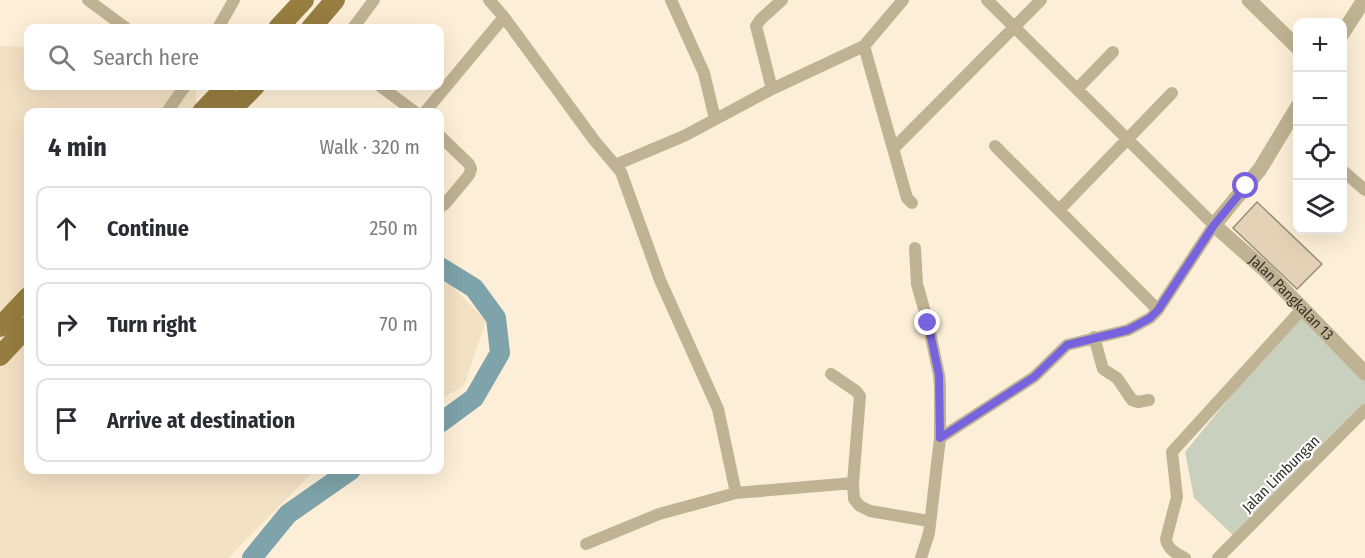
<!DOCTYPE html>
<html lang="en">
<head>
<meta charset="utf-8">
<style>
  :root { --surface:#fff; --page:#f2f2f3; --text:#2b2b33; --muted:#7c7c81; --line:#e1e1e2 }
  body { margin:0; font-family:"Fira Sans Condensed",sans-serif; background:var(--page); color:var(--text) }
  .controls { position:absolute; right:18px; top:18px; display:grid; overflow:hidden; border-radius:12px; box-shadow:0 6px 24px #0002 }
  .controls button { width:54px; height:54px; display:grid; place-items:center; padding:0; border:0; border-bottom:2px solid var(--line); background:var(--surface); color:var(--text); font:30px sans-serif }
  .stop { position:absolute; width:18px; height:18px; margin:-14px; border:4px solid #7863de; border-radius:50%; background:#fff }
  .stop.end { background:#7863de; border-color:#fff; box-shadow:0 2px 6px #0008 }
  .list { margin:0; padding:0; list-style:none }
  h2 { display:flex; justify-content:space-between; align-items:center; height:78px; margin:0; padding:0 24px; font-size:26px }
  h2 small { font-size:20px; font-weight:400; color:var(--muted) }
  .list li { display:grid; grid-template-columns:39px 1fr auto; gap:18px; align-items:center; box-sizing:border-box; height:84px; margin:0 12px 12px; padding:0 12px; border:2px solid var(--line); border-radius:12px }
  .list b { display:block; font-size:22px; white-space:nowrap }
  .list em { font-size:20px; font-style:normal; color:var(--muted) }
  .icon { flex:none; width:33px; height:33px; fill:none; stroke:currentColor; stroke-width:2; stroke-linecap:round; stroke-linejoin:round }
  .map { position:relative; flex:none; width:1365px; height:558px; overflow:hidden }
  .search { position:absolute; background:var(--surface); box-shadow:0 6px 24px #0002; left:24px; top:24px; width:420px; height:66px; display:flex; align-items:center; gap:15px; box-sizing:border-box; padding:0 21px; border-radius:12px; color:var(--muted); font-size:22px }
  .panel { position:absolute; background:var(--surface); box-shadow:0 6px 24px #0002; left:24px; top:108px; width:420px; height:366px; border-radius:12px }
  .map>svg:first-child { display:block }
  .built { fill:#f3e1c4 }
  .green { fill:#c9d0bd }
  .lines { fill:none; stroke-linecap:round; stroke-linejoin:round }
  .river { stroke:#7ea3aa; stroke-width:20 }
  .building { fill:#e3d2b6; stroke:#9b8e79; stroke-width:1.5 }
  .minor { stroke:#c0b393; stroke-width:12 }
  .tertiary { stroke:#c0b393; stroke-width:15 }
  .primary { stroke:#977d40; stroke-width:20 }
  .route { stroke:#7863de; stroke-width:8 }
  .labels { text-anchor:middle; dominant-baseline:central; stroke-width:4.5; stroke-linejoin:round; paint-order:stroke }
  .street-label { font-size:15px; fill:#342e26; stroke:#fefefe }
</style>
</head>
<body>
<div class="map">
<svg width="1365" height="558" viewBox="0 0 1365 558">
  <rect width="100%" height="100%" fill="#fdefd7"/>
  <path class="built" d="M0,46L28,47V86H196V112H28V470H315L228,558H0Z
    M440,281L451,285L486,321L464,386L440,399Z"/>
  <path class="green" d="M1303,308L1365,373V410L1237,539L1194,498L1185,452Z"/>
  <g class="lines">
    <path class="river" d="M440,267L474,288L496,318L500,353L474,398L440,423
      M252,558L288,514L351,470"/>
  </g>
  <path class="building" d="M1257,202L1322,264L1297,289L1233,228Z"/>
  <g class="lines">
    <path class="minor" d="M88,0L126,28
      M489,0L504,17L594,140L621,172L660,280L718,409L736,493
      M671,0L704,73L715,119
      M218,28L234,0
      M353,28L374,0
      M864,46L907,198L912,203
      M380,86L415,112
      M772,89L756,26L761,19L782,0
      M1077,89L1113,52
      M167,112L185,86
      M425,112L504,17
      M440,136L469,164L471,169L469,175L445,204L440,207
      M995,146L1158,310
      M894,148L1041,0
      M615,165L684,136L772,89L864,46L903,0
      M1342,170L1365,190
      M1059,210L1172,93
      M915,248L917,284L928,323L939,375L940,387V438L929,533L921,558
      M1094,337L1103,369L1117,378L1132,400L1138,402L1149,400
      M831,374L856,391L860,396L853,483
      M940,438L1034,377L1067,345L1128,330L1150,318L1158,310L1214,225L987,0
      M586,544L659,514L736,493L853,483L854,499L860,506L870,511L929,521
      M1185,558C1177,554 1167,549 1166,539L1177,497L1172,452L1303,308
      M1218,558L1365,410"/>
    <g class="tertiary">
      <path d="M1249,0L1298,48"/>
      <path d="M1342,34L1364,0"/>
      <path id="s1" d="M1298,106L1260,169L1214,225L1266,271L1365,373"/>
    </g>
    <path class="primary" d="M278,28L304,0
      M311,28L335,0
      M202,112L227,86
      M229,112L255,86
      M0,327L28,297
      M0,356L28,326"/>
  </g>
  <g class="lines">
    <path class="route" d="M928,323L939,375L940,438L1034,377L1067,345L1128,330L1150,318L1158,310L1214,225L1246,186"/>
  </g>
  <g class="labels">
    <g class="street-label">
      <text stroke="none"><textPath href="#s1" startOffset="252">Jalan Pangkalan 13</textPath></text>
      <text transform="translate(1281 474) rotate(-45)">Jalan Limbungan</text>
    </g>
  </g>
</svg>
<div class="controls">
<button>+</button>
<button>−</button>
<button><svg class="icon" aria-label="locate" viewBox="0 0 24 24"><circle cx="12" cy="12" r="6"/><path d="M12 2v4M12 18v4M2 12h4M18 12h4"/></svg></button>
<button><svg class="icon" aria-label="layers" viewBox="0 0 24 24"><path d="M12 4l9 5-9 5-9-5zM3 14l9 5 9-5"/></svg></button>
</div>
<div class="stop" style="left:1246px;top:186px"></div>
<div class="stop end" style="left:928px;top:323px"></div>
<div class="search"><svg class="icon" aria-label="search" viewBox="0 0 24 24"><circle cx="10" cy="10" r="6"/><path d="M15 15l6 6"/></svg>Search here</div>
<section class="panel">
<h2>4 min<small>Walk · 320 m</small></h2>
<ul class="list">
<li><svg class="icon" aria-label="ahead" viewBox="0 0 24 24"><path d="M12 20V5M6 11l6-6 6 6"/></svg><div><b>Continue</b></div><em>250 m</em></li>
<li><svg class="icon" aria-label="right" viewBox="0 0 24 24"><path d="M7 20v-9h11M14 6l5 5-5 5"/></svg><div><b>Turn right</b></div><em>70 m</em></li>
<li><svg class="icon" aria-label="arrive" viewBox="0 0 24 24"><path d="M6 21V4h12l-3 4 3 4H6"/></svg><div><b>Arrive at destination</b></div></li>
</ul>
</section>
</div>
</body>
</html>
